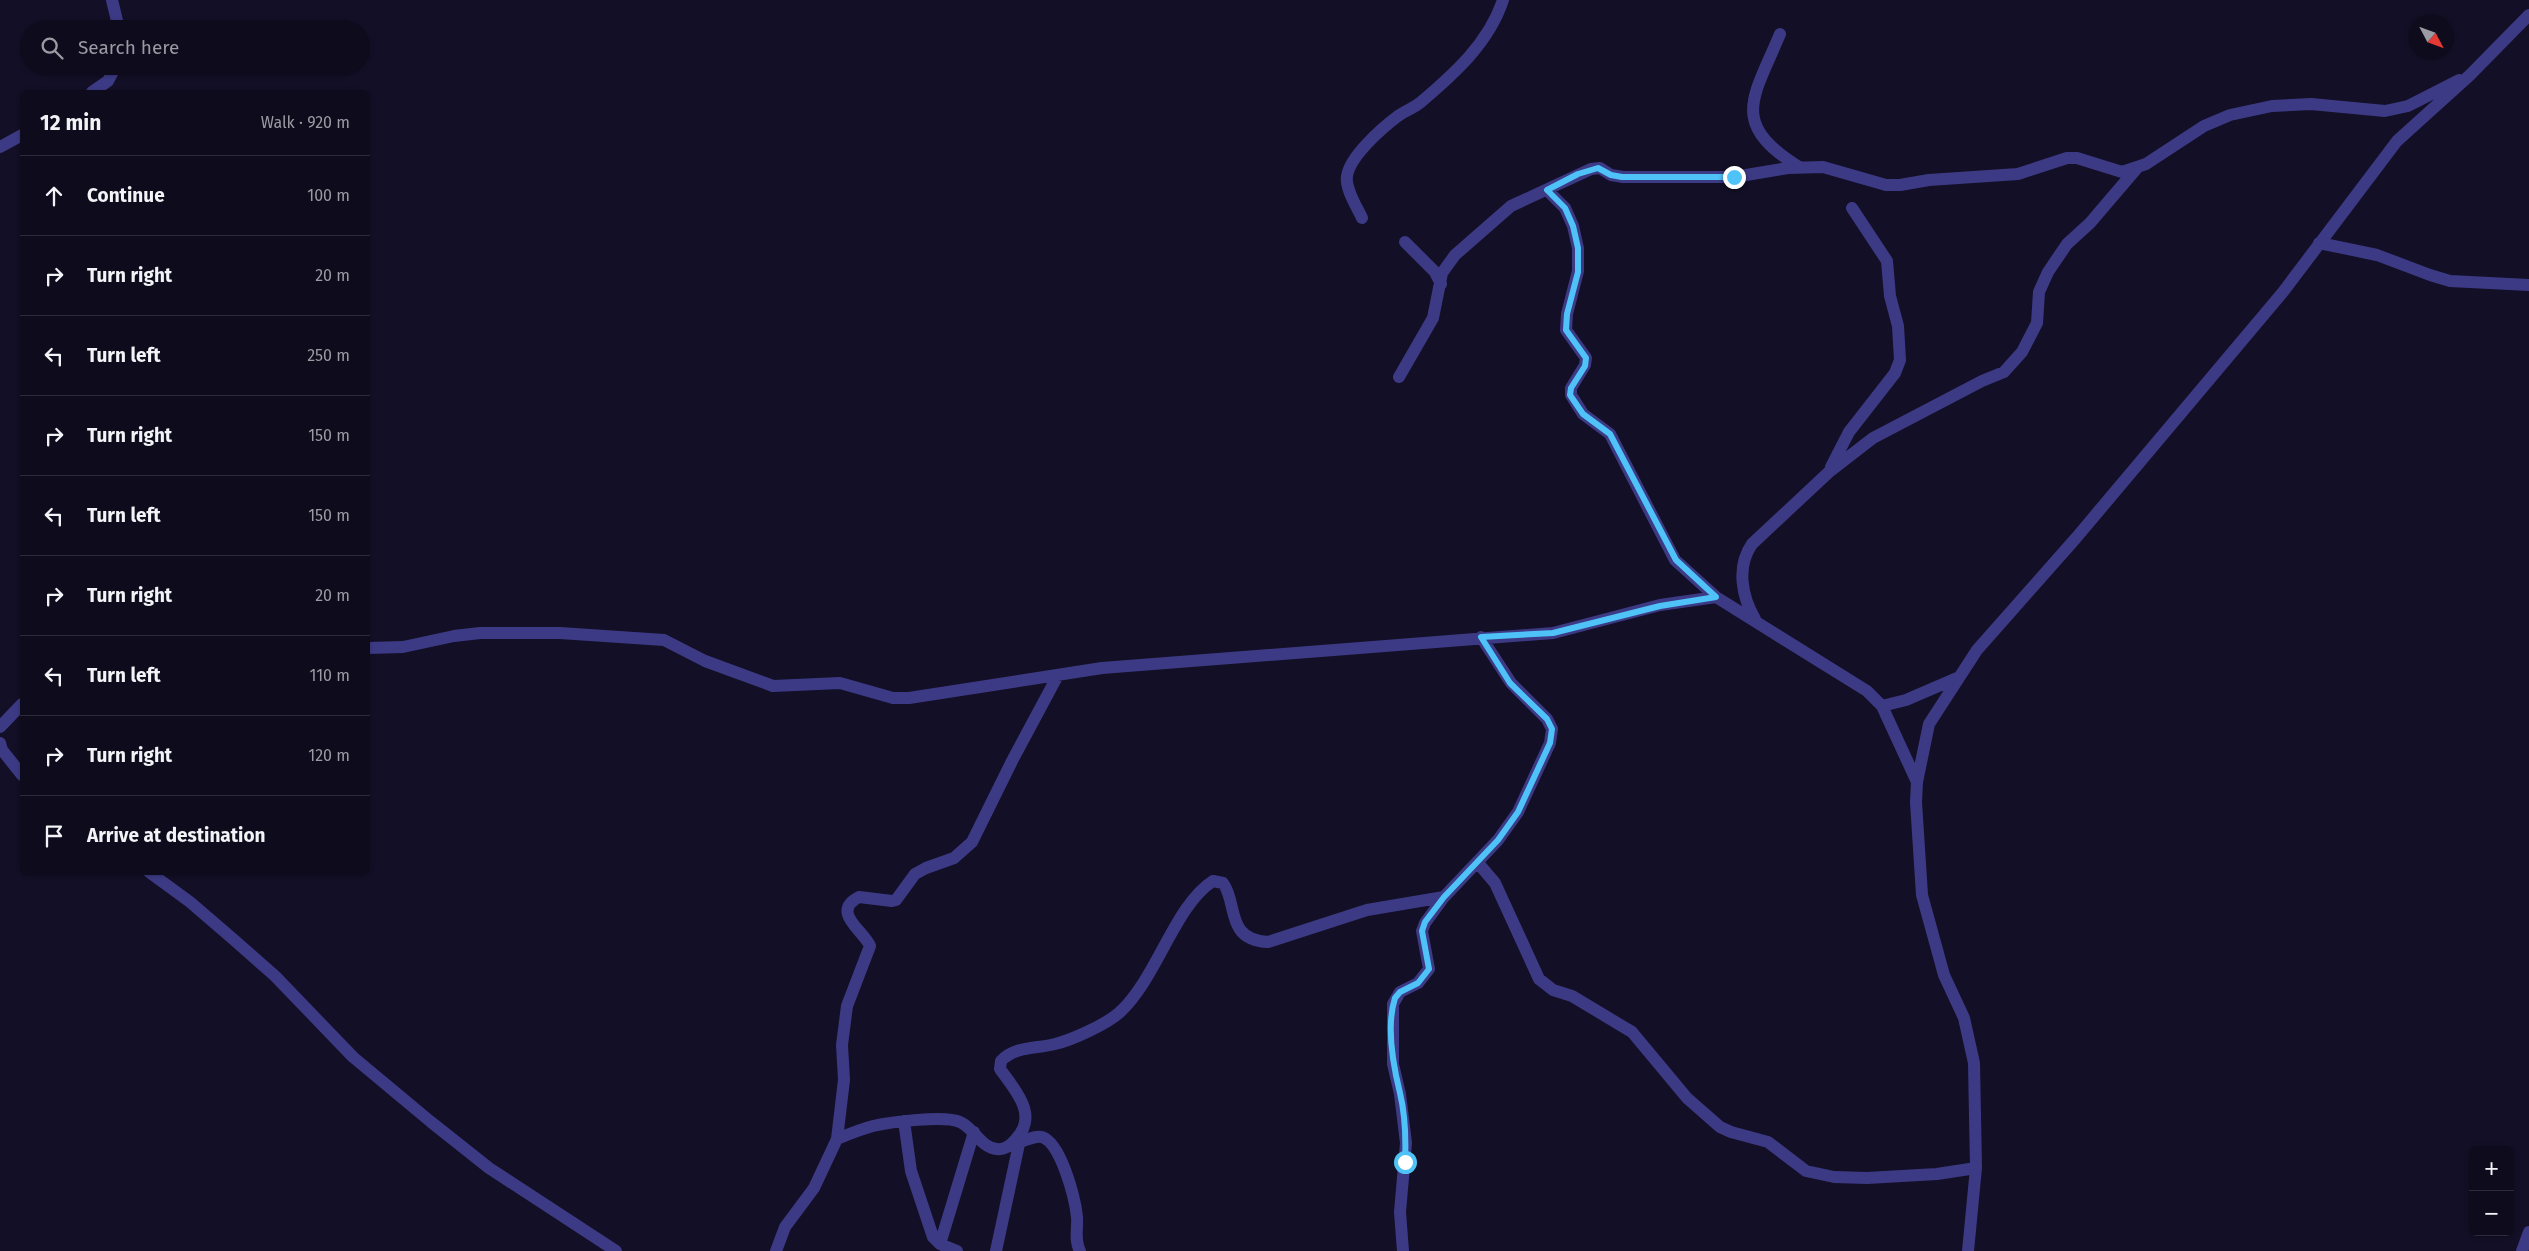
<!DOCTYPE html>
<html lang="en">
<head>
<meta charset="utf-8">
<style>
  :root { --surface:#0e0b1c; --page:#1c1929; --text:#f1f3f6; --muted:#9b9ba3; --line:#2e2b3b }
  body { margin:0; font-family:"Fira Sans",sans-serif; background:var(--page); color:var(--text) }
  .controls { position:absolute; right:15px; bottom:15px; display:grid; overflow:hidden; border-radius:8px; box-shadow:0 1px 4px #0004 }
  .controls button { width:45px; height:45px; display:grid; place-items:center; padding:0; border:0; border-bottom:1px solid var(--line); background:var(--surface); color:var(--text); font:25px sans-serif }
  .compass { position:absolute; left:2409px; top:15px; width:45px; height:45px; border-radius:50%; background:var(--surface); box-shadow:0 1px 4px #0004; rotate:131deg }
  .stop { position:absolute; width:15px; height:15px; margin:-11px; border:4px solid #4fc3f7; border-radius:50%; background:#fff }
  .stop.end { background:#4fc3f7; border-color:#fff; box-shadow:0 1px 5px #0008 }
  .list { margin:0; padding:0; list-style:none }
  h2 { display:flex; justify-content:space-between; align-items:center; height:65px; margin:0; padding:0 20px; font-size:21px }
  h2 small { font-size:16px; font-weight:400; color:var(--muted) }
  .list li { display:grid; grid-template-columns:32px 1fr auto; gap:15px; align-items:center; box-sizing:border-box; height:80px; padding:0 20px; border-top:1px solid var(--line) }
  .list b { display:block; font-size:19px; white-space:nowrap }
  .list em { font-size:16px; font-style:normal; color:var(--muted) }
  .icon { flex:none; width:28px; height:28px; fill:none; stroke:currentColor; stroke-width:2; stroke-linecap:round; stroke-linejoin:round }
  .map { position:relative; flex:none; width:2529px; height:1251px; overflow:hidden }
  .search { position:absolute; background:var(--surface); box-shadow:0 1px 4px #0004; left:20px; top:20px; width:350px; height:55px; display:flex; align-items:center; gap:12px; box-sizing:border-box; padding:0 18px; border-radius:28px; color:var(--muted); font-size:19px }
  .panel { position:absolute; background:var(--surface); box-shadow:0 1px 4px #0004; left:20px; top:90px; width:350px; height:785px; border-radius:8px }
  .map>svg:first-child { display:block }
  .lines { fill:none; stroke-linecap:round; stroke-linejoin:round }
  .minor { stroke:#3d3a85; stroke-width:12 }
  .route { stroke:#4fc3f7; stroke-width:6 }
</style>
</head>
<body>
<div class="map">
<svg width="2529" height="1251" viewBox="0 0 2529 1251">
  <rect width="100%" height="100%" fill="#130f26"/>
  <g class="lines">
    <path class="minor" d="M112,0L119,29
      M1780,34C1753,99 1729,123 1799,167
      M92,92L108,81L116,66
      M0,147L22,135
      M1547,190L1565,208L1573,226L1578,248V271L1567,314L1566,330L1586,358L1585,365L1571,388V395L1583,414L1610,434L1675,560L1716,597
      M1362,218C1357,207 1345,189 1347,176C1350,156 1382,128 1398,116C1405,111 1414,108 1421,102C1454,74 1489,43 1503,0
      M1405,242L1435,272L1441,284
      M2319,243L2377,255L2430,275L2450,281L2529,285
      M1399,377L1433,318L1442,273L1455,255L1511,206L1591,169L1600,168L1611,175L1623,177H1734L1788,168L1823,167L1886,185H1900L1929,180L2018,174L2067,158H2077L2122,172L2146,164L2204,126L2230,115L2272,106L2311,104L2385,111L2408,106L2459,80
      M1831,467L1849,432L1895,373L1900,360L1898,326L1890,296L1887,261L1852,208
      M1755,619C1742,597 1736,567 1752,544L1829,472L1873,438L1982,381L2004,372L2022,352L2037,323L2039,292L2048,272L2067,244L2090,223L2137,168
      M368,648L403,647L454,636L480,633H560L664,640L705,661L773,686L840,683L893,698H909L1102,668L1553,633L1660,605L1716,597L1867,691L1882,706L1917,782
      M1882,706L1906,700L1957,678
      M0,727L22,704
      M0,743L2,750L22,775
      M1478,863L1495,883L1539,979L1553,990L1572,996L1632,1032L1687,1098L1720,1127L1731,1132L1768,1142L1806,1171L1834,1177L1867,1178L1937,1174L1976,1168
      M149,872L190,902L233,939L275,976L353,1057L431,1122L489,1168L616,1251
      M904,1121L911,1171L933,1237L940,1244L957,1251
      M837,1139C849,1134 861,1129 873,1126C890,1122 945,1115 960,1122C974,1128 981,1148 997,1149C1004,1150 1011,1145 1016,1139C1039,1115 1015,1090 1000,1069L1001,1061C1015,1046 1036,1049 1055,1044C1072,1040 1107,1024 1120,1012C1157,978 1175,905 1213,881L1223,883C1238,903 1225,940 1268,942L1367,910L1444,897
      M1012,1145C1020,1143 1034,1135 1042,1137C1061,1143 1075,1198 1077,1217C1078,1229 1074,1240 1080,1251
      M940,1244L974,1132
      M776,1251L785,1227L814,1188L837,1139L844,1080L842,1045L847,1006L870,946C864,931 830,912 859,897L892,901L896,900L915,874L926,868L954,858L972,842L1012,761L1057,677
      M996,1251L1019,1144
      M1403,1251L1400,1212L1406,1143L1400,1094L1393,1064V1004L1400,992L1418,983L1429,969L1422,931L1425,923L1444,897L1498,840L1518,812L1550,743L1552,729L1547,719L1511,683L1481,637
      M1968,1251L1976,1168L1974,1063L1964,1018L1944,975L1922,895L1916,802L1917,782L1929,724L1977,650L2076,538L2283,292L2397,141L2470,75L2529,15
      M2522,1251L2529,1232"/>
  </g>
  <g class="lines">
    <path class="route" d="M1405,1162C1406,1140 1405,1114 1400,1093C1393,1065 1386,1026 1395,998L1400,992L1418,983L1429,969L1422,931L1425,922L1444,897L1498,840L1518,812L1550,743L1552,729L1547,719L1510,683L1481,637L1553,633L1660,606L1716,597L1676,560L1610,434L1583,414L1570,395L1571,388L1585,366L1586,358L1566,330L1567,314L1578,272V248L1573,226L1565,208L1547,190L1578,174L1598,168L1611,175L1622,177H1734"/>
  </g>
</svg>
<div class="controls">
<button>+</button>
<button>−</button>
</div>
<svg class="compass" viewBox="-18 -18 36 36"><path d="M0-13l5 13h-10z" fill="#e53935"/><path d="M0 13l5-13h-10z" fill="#9b9ba3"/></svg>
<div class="stop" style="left:1405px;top:1162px"></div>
<div class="stop end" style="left:1734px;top:177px"></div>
<div class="search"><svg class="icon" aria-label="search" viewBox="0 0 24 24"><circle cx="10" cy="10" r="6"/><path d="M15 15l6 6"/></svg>Search here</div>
<section class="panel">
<h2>12 min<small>Walk · 920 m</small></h2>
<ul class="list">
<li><svg class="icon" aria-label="ahead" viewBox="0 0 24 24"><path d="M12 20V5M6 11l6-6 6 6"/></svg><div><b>Continue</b></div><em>100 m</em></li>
<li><svg class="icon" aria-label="right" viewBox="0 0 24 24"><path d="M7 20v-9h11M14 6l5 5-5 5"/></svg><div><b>Turn right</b></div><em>20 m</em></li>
<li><svg class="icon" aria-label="left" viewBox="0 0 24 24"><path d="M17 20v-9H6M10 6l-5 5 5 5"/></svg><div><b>Turn left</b></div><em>250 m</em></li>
<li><svg class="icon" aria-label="right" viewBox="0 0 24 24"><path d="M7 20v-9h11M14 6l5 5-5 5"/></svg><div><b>Turn right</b></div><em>150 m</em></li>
<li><svg class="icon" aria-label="left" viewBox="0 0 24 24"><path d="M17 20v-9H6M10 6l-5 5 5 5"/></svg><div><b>Turn left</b></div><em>150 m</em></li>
<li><svg class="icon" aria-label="right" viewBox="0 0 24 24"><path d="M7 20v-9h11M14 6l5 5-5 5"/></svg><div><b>Turn right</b></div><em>20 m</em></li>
<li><svg class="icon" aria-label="left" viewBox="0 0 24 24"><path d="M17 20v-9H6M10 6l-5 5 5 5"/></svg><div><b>Turn left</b></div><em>110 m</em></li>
<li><svg class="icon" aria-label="right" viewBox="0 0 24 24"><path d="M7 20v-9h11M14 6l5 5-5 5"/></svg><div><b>Turn right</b></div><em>120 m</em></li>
<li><svg class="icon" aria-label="arrive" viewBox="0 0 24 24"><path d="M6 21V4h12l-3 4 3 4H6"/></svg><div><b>Arrive at destination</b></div></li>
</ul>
</section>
</div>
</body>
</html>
